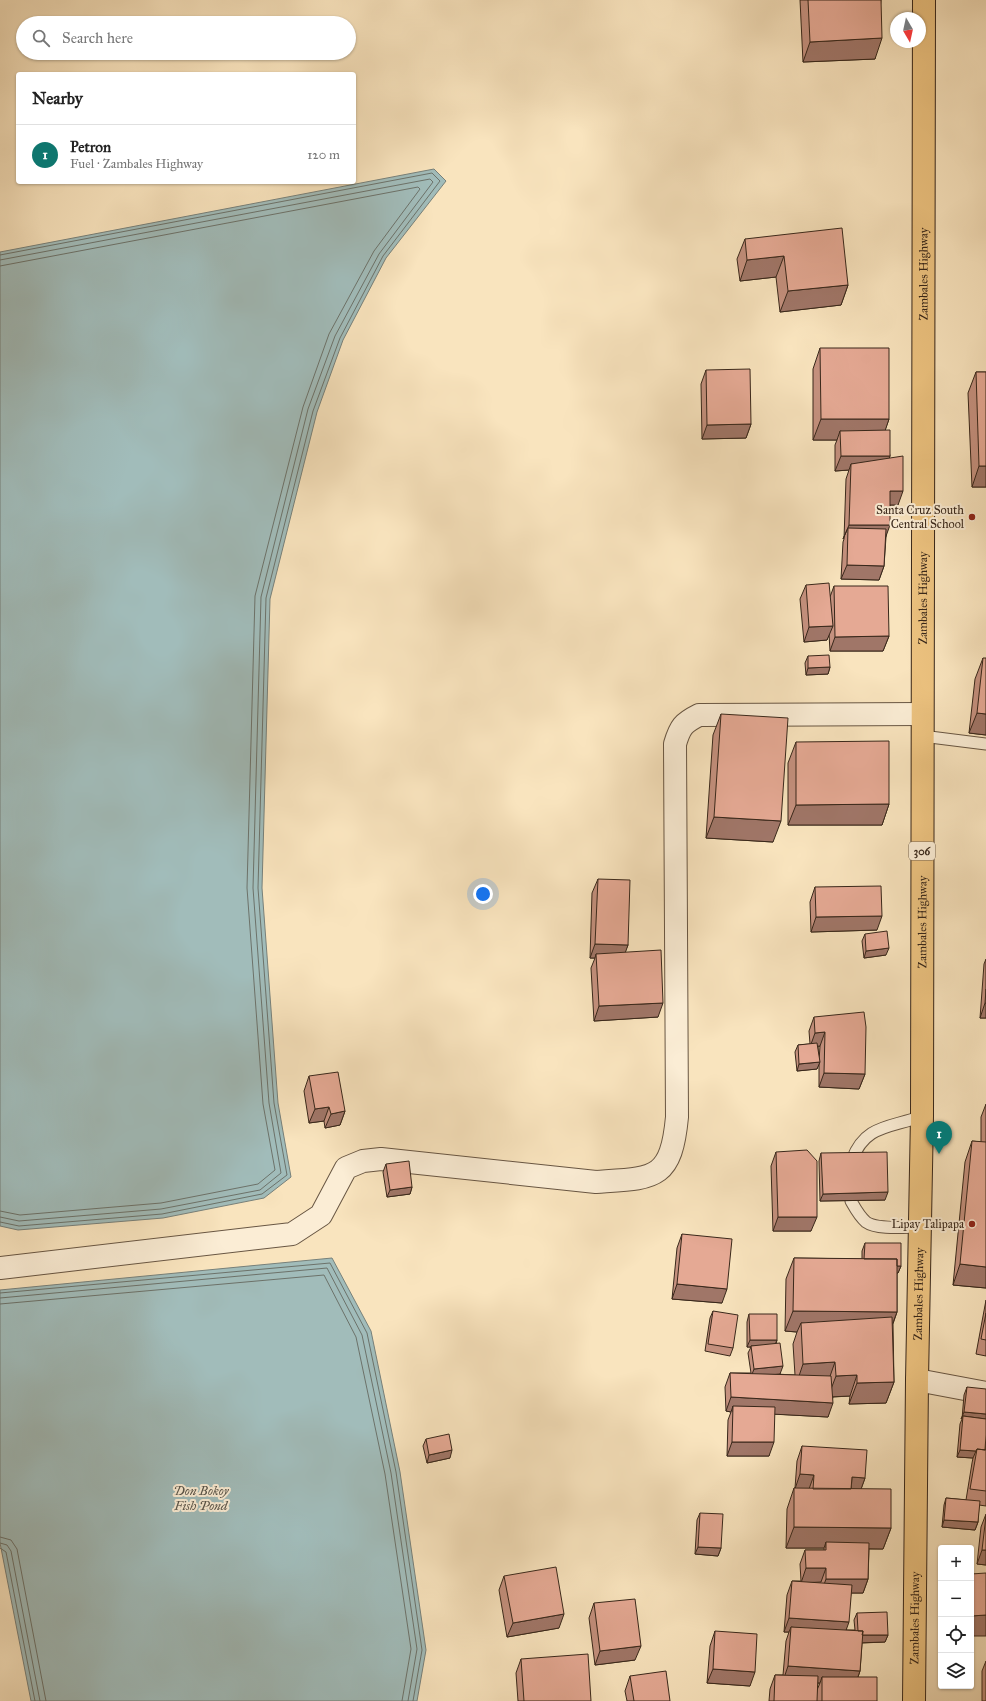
<!DOCTYPE html>
<html lang="en">
<head>
<meta charset="utf-8">
<style>
  :root { --surface:#fff; --page:#f2f2f2; --text:#222; --muted:#767676; --line:#e0e0e0; --accent:#0f766e }
  body { margin:0; font-family:"IM FELL Great Primer",serif; background:var(--page); color:var(--text) }
  .controls { position:absolute; right:12px; bottom:12px; display:grid; overflow:hidden; border-radius:4px; box-shadow:0 1px 3px #0004 }
  .controls button { width:36px; height:36px; display:grid; place-items:center; padding:0; border:0; border-bottom:1px solid var(--line); background:var(--surface); color:var(--text); font:20px sans-serif }
  .compass { position:absolute; left:890px; top:12px; width:36px; height:36px; border-radius:50%; background:var(--surface); box-shadow:0 1px 3px #0004; rotate:171deg }
  .you { position:absolute; left:483px; top:894px; width:14px; height:14px; margin:-10px; border:3px solid #fff; border-radius:50%; background:#1a73e8; box-shadow:0 0 0 6px #1a73e833 }
  .badge { display:grid; place-items:center; width:26px; height:26px; border-radius:50%; background:var(--accent); color:#fff; font-size:13px; font-weight:700 }
  .pin { position:absolute; translate:-50% -33px; filter:drop-shadow(0 1px 2px #0008) }
  .pin::after { content:''; position:absolute; top:21px; width:14px; height:12px; background:inherit; clip-path:polygon(0 0,100% 0,50% 100%) }
  .list { margin:0; padding:0; list-style:none }
  h2 { display:flex; justify-content:space-between; align-items:center; height:52px; margin:0; padding:0 16px; font-size:17px }
  h2 small { font-size:13px; font-weight:400; color:var(--muted) }
  .list li { display:grid; grid-template-columns:26px 1fr auto; gap:12px; align-items:center; box-sizing:border-box; height:60px; padding:0 16px; border-top:1px solid var(--line) }
  .list b { display:block; font-size:15px; white-space:nowrap }
  .list p { margin:0; font-size:13px; white-space:nowrap; color:var(--muted) }
  .list em { font-size:13px; font-style:normal; color:var(--muted) }
  .icon { flex:none; width:22px; height:22px; fill:none; stroke:currentColor; stroke-width:2; stroke-linecap:round; stroke-linejoin:round }
  .map { position:relative; flex:none; width:986px; height:1701px; overflow:hidden }
  .search { position:absolute; background:var(--surface); box-shadow:0 1px 3px #0004; left:16px; top:16px; width:340px; height:44px; display:flex; align-items:center; gap:10px; box-sizing:border-box; padding:0 14px; border-radius:22px; color:var(--muted); font-size:15px }
  .panel { position:absolute; background:var(--surface); box-shadow:0 1px 3px #0004; left:16px; top:72px; width:340px; height:112px; border-radius:4px }
  .map>svg:first-child { display:block }
  .water { fill:#a1bcba; stroke:#77807a }
  .lines { fill:none; stroke-linecap:round; stroke-linejoin:round }
  .shore { stroke:#6c726a; stroke-width:1 }
  .service-casing { stroke:#685643; stroke-width:13 }
  .minor-casing { stroke:#685643; stroke-width:24 }
  .primary-casing { stroke:#38271a; stroke-width:24 }
  .service { stroke:#fbedd5; stroke-width:11 }
  .minor { stroke:#fbedd5; stroke-width:22 }
  .primary { stroke:#ecc27f; stroke-width:22 }
  .wall { fill:#c5917f; stroke:#38271a; fill-rule:evenodd }
  .shaded-wall { fill:#a07668; stroke:#38271a }
  .building { fill:#e5a994; stroke:#38271a }
  .poi-dot { fill:#8f2418; stroke:#fbedd5; stroke-width:1.5 }
  .labels { text-anchor:middle; dominant-baseline:central; stroke-width:4; stroke-linejoin:round; paint-order:stroke }
  .shield { fill:#fbedd5; stroke:#726252; stroke-width:1 }
  .shield-label { font-size:11px; font-weight:bold; fill:#38271a }
  .street-label { font-size:12px; fill:#38271a; stroke:#fbedd5 }
  .poi-label { font-size:12px; fill:#38271a; stroke:#fbedd5; text-anchor:end }
  .water-label { font-size:13px; font-style:italic; fill:#58544a; stroke:#fbedd5 }
</style>
</head>
<body>
<div class="map">
<svg width="986" height="1701" viewBox="0 0 986 1701">
  <rect width="100%" height="100%" fill="#f9e4be"/>
  <filter id="stains"><feTurbulence type="fractalNoise" baseFrequency=".005" numOctaves="4"/><feColorMatrix values="0 0 0 0 .2 0 0 0 0 .09 0 0 0 0 .02 0 0 0 .5 -.17"/></filter>
  <radialGradient id="worn" r=".72"><stop offset=".6" stop-color="#630" stop-opacity="0"/><stop offset="1" stop-color="#630" stop-opacity=".3"/></radialGradient>
  <path class="water" d="M434,169L446,181L386,258L343,340L317,412L270,599L262,888L278,1103L291,1177L264,1198L163,1218L18,1230L0,1226V252Z
    M332,1258L371,1331L400,1472L426,1650L417,1701H31L0,1543V1290Z"/>
  <g class="lines">
    <path class="shore" d="M0,255L432,173L440,181L383,256L340,338L313,411L266,598L258,888L274,1103L287,1175L262,1194L162,1214L19,1226L0,1222
      M0,260L430,179L433,182L379,254L335,336L308,409L261,597L253,888L269,1103L281,1173L260,1190L161,1209L19,1221L0,1217
      M0,266L418,187L420,189L374,251L329,334L303,407L255,596L247,888L263,1104L275,1170L258,1184L161,1203L20,1215L0,1211
      M0,1293L330,1263L367,1333L396,1472L422,1650L413,1701
      M0,1298L327,1268L362,1335L391,1473L417,1649L408,1701
      M0,1304L324,1275L356,1337L385,1474L411,1649L402,1701
      M0,1537L11,1540L17,1549L46,1701
      M0,1543L7,1545L11,1551L40,1701
      M0,1548L6,1552L35,1701"/>
    <g class="service-casing">
      <path id="service" d="M922,736L986,744
        M852,1160C865,1124 891,1128 922,1116
        M851,1201C855,1208 859,1216 866,1222C877,1230 906,1227 919,1227"/>
    </g>
    <g class="minor-casing">
      <path id="minor" d="M0,1268L292,1234L321,1215L346,1168L363,1161L381,1159L596,1182C654,1178 671,1181 677,1117L675,744C680,727 683,723 699,715L922,714
        M917,1380L986,1393"/>
    </g>
    <g class="primary-casing">
      <g id="primary">
        <path id="s1" d="M914,1701L917,1380L922,1116L924,0"/>
      </g>
    </g>
    <use href="#service" class="service"/>
    <use href="#minor" class="minor"/>
    <use href="#primary" class="primary"/>
  </g>
  <path class="wall" d="M800,0H881L875,59L803,62Z
    M745,239L848,285L841,305L780,312L776,277L740,281L737,259Z
    M820,348L889,419L885,430L890,456L889,458L898,505H890L886,537L884,566L879,580L841,579L843,542L844,539L846,479L849,470L835,471V445L837,440H813V369Z
    M706,370L751,424L746,438L702,439L701,384Z
    M976,372H986V487H972L968,393Z
    M806,585L830,597L834,586L889,636L883,651H830L829,634L827,640L804,642L800,599Z
    M808,656L830,667L828,674L806,675L805,663Z
    M983,658L986,735L969,733L975,679Z
    M721,714L773,842L706,838L713,735Z
    M796,742L889,804L882,825H788V763Z
    M598,879L628,945L625,952L658,1017L594,1021L591,968L595,958H590L592,893Z
    M815,887L877,930L811,932L810,902Z
    M865,934L886,955L864,958L862,941Z
    M986,959V1018H980L984,964Z
    M814,1017L865,1074L859,1089L819,1087V1063L817,1069L797,1071L795,1052L798,1045L810,1044L809,1031ZM820,1046L819,1061L818,1047Z
    M309,1076L345,1111L340,1125L325,1128L324,1121L309,1123L304,1091Z
    M986,1104V1288L953,1285L965,1162L972,1141L981,1142V1117Z
    M776,1152L811,1231H773L771,1166Z
    M821,1153L885,1200L820,1201L819,1161Z
    M386,1164L412,1187L410,1194L387,1197L383,1172Z
    M682,1234L722,1303L672,1299L677,1248Z
    M865,1243L901,1266L898,1273H897V1312L893,1324L894,1382L886,1403L849,1404L850,1396L833,1397L828,1417L774,1414L769,1456H727L728,1420L731,1412L726,1411L725,1387L730,1373H751L748,1353L751,1347H747V1322L749,1314L777,1340L776,1344L780,1374H775L795,1375L793,1344L797,1332L785,1331L786,1279L794,1258L862,1259V1251Z
    M986,1300V1356L976,1354Z
    M713,1311L733,1348L730,1356L705,1351L710,1318Z
    M967,1387L985,1450L986,1442V1506L979,1505L978,1522L975,1530L942,1527L944,1505L946,1498L966,1500L972,1463L973,1458L957,1457L960,1424L962,1419L964,1395Z
    M426,1439L450,1458L427,1463L423,1446Z
    M802,1446L865,1478L861,1489L891,1528L883,1549H869L868,1579L863,1593H851L846,1630H855L854,1620L857,1613L888,1635L885,1642L862,1643L860,1671L858,1677L877,1701H769L770,1689L775,1675H783L786,1641L789,1632H784L787,1595L792,1581H801L800,1564L805,1550H824V1548H786L787,1509L794,1488H795L797,1461ZM818,1683H820L817,1690Z
    M700,1513L721,1548L718,1556L695,1554L697,1520Z
    M986,1514V1565L977,1564L981,1527Z
    M504,1576L559,1628L507,1637L499,1590Z
    M941,1592V1637L940,1595Z
    M594,1603L635,1660L595,1665L589,1618Z
    M715,1631L750,1686L707,1683L710,1646Z
    M521,1659L591,1701H518L516,1673Z
    M986,1661V1701H982V1671Z
    M630,1676L670,1701H627L625,1691Z"/>
  <path class="shaded-wall" d="M882,38L875,59L803,62L810,42Z
    M784,256L776,277L740,281L747,260Z
    M848,285L841,305L780,312L788,291Z
    M821,419H889L882,440L840,431L837,440H813Z
    M751,424L746,438L702,439L707,425Z
    M841,456H890L885,470L851,464L849,470L835,471Z
    M979,466H986V487H972Z
    M890,491H903L898,505H885Z
    M849,525H890L885,539L848,528L843,539Z
    M847,565L884,566L879,580L841,579Z
    M833,626L827,640L804,642L809,627Z
    M889,636L883,651H830L835,637Z
    M830,667L828,674L806,675L808,668Z
    M977,713L986,714V735L969,733Z
    M889,804L882,825H788L796,805Z
    M714,817L781,821L773,842L706,838Z
    M882,916L877,930L811,932L816,917Z
    M595,944L628,945L623,959L596,954L595,958H590Z
    M889,948L886,955L864,958L866,951Z
    M663,1003L658,1017L594,1021L599,1006Z
    M985,1003H986V1018H980Z
    M825,1032L820,1046L810,1047L815,1033Z
    M820,1062L817,1069L797,1071L799,1064Z
    M824,1073L865,1074L859,1089L819,1087Z
    M329,1107L324,1121L309,1123L315,1109Z
    M345,1111L340,1125L325,1128L331,1114Z
    M412,1187L410,1194L387,1197L390,1190Z
    M888,1192L885,1200L820,1201L823,1194Z
    M778,1217H817L811,1231H773Z
    M960,1264L986,1267V1288L953,1285Z
    M864,1265L901,1266L898,1273L862,1272Z
    M677,1284L727,1289L722,1303L672,1299Z
    M793,1311L897,1312L889,1333L801,1323L797,1332L785,1331Z
    M750,1340H777L774,1347L751,1346V1347H747Z
    M835,1362L828,1382L796,1385L803,1364Z
    M783,1366L780,1374L751,1377L754,1369Z
    M857,1375L850,1396L828,1397L836,1376Z
    M894,1382L886,1403L849,1404L857,1383Z
    M731,1397L833,1403L828,1417L733,1412V1406L731,1412L726,1411Z
    M964,1412L986,1414V1419L963,1416L961,1419Z
    M732,1442H774L769,1456H727Z
    M452,1450L450,1458L427,1463L429,1455Z
    M960,1450L976,1451L973,1458L957,1457Z
    M800,1474L814,1475L809,1489H795Z
    M852,1477L865,1478L860,1492H851Z
    M944,1520L978,1522L975,1530L942,1527Z
    M794,1527L891,1528L883,1549L826,1548V1542L824,1548H786Z
    M698,1547L721,1548L718,1556L695,1554Z
    M982,1550H986V1565L977,1564Z
    M806,1568H826L821,1582L801,1583Z
    M826,1579H868L863,1593H821Z
    M564,1614L559,1628L507,1637L513,1623Z
    M986,1615V1636H971V1616Z
    M789,1618L849,1622L844,1636L791,1627L789,1632H784Z
    M858,1635H888L885,1642L855,1643Z
    M641,1646L635,1660L595,1665L600,1651Z
    M788,1666L860,1671L855,1685L822,1677L820,1683L783,1681Z
    M713,1669L755,1672L750,1686L707,1683Z"/>
  <path class="building" d="M808,0H881L882,38L810,42Z
    M842,228L848,285L788,291L784,256L747,260L745,239Z
    M820,348H889V419H821Z
    M750,369L751,424L707,425L706,370Z
    M976,372H986V466H979Z
    M890,430V456H841L840,431Z
    M903,456V491H890V525H849L851,464Z
    M848,528L886,529L884,566L847,565Z
    M829,583L833,626L809,627L806,585Z
    M834,586H888L889,636L835,637Z
    M829,655L830,667L808,668V656Z
    M983,658H986V714L977,713Z
    M721,714L788,718L781,821L714,817Z
    M889,741V804L796,805V742Z
    M598,879L630,880L628,945L595,944Z
    M881,886L882,916L816,917L815,887Z
    M887,931L889,948L866,951L865,934Z
    M661,950L663,1003L599,1006L596,954Z
    M986,989V1003H985Z
    M864,1012L866,1027L865,1074L824,1073L825,1032L815,1033L814,1017Z
    M817,1043L820,1062L799,1064L798,1045Z
    M338,1072L345,1111L331,1114L329,1107L315,1109L309,1076Z
    M972,1141L986,1142V1267L960,1264Z
    M807,1150L817,1161V1217H778L776,1152Z
    M887,1152L888,1192L823,1194L821,1153Z
    M409,1161L412,1187L390,1190L386,1164Z
    M682,1234L732,1239L727,1289L677,1284Z
    M865,1243H901V1266H897V1259H864Z
    M794,1258L897,1259V1312L793,1311Z
    M713,1311L738,1315L733,1348L708,1344Z
    M986,1313V1340L981,1339Z
    M749,1314H777V1340H750Z
    M892,1317L894,1382L857,1383V1375L836,1376L835,1362L803,1364L801,1323Z
    M780,1343L783,1366L754,1369L751,1346Z
    M730,1373L831,1376L833,1403L731,1397Z
    M967,1387L986,1389V1414L964,1412Z
    M733,1406L775,1407L774,1442H732Z
    M963,1416L986,1419V1435L985,1450L977,1449L976,1451L960,1450Z
    M449,1434L452,1450L429,1455L426,1439Z
    M802,1446L867,1450L865,1478L852,1477L851,1489H813L814,1475L800,1474Z
    M977,1449L986,1450V1491L970,1489Z
    M794,1488L891,1489V1528L794,1527Z
    M946,1498L980,1501L978,1522L944,1520Z
    M700,1513L723,1514L721,1548L698,1547Z
    M986,1516V1550H982Z
    M826,1542L869,1543L868,1579H826V1568H806L805,1550H826Z
    M556,1567L564,1614L513,1623L504,1576Z
    M986,1573V1615L971,1616V1574Z
    M792,1581L852,1585L849,1622L789,1618Z
    M635,1599L641,1646L600,1651L594,1603Z
    M887,1612L888,1635H862L863,1631H858L857,1613Z
    M791,1627L863,1631L860,1671L788,1666Z
    M715,1631L757,1634L755,1672L713,1669Z
    M588,1654L591,1701H524L521,1659Z
    M666,1671L670,1701H634L630,1676Z
    M775,1675L818,1676L817,1701H774Z
    M822,1677H877V1701H822Z"/>
  <g class="poi-dot">
    <circle cx="972" cy="517" r="4"/>
    <circle cx="972" cy="1224" r="4"/>
  </g>
  <g class="labels">
    <rect class="shield" x="909" y="842" width="26" height="18" rx="3"/>
    <g class="shield-label">
      <text x="922" y="851">306</text>
    </g>
    <g class="street-label">
      <text stroke="none"><textPath href="#s1" startOffset="1427">Zambales Highway</textPath></text>
      <text stroke="none"><textPath href="#s1" startOffset="1103">Zambales Highway</textPath></text>
      <text stroke="none"><textPath href="#s1" startOffset="779">Zambales Highway</textPath></text>
      <text stroke="none"><textPath href="#s1" startOffset="407">Zambales Highway</textPath></text>
      <text stroke="none"><textPath href="#s1" startOffset="83">Zambales Highway</textPath></text>
    </g>
    <g class="poi-label">
      <text x="964" y="510">Santa Cruz South<tspan x="964" dy="14">Central School</tspan></text>
      <text x="964" y="1224">Lipay Talipapa</text>
    </g>
    <g class="water-label">
      <text x="201" y="1491">Don Bokoy<tspan x="201" dy="15">Fish Pond</tspan></text>
    </g>
  </g>
  <rect width="100%" height="100%" filter="url(#stains)"/>
  <rect width="100%" height="100%" fill="url(#worn)"/>
</svg>
<div class="controls">
<button>+</button>
<button>−</button>
<button><svg class="icon" aria-label="locate" viewBox="0 0 24 24"><circle cx="12" cy="12" r="6"/><path d="M12 2v4M12 18v4M2 12h4M18 12h4"/></svg></button>
<button><svg class="icon" aria-label="layers" viewBox="0 0 24 24"><path d="M12 4l9 5-9 5-9-5zM3 14l9 5 9-5"/></svg></button>
</div>
<svg class="compass" viewBox="-18 -18 36 36"><path d="M0-13l5 13h-10z" fill="#e53935"/><path d="M0 13l5-13h-10z" fill="#767676"/></svg>
<div class="you"></div>
<div class="pin badge" style="left:939px;top:1154px">1</div>
<div class="search"><svg class="icon" aria-label="search" viewBox="0 0 24 24"><circle cx="10" cy="10" r="6"/><path d="M15 15l6 6"/></svg>Search here</div>
<section class="panel">
<h2>Nearby<small></small></h2>
<ul class="list">
<li><span class="badge">1</span><div><b>Petron</b><p>Fuel · Zambales Highway</p></div><em>120 m</em></li>
</ul>
</section>
</div>
</body>
</html>
